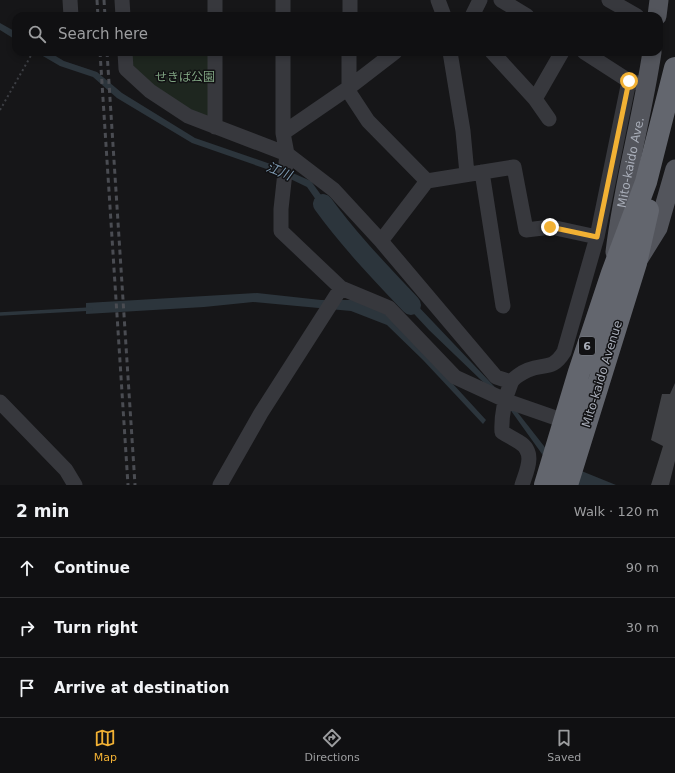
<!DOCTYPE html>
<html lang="en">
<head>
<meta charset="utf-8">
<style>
  :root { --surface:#101012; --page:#1e1e20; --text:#f1f3f6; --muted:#9c9d9f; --line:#303032; --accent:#f2b134 }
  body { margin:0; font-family:"DejaVu Sans","Noto Sans JP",sans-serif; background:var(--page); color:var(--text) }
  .stop { position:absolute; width:12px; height:12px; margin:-9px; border:3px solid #f2b134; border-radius:50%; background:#fff }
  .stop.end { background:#f2b134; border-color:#fff; box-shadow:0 1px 4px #0008 }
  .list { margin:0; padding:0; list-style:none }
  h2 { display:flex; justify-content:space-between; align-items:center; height:52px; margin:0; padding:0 16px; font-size:17px }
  h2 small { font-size:13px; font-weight:400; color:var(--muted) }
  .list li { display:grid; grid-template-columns:26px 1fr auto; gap:12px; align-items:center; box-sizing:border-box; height:60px; padding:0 16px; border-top:1px solid var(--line) }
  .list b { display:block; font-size:15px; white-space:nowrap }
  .list em { font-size:13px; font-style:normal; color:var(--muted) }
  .icon { flex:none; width:22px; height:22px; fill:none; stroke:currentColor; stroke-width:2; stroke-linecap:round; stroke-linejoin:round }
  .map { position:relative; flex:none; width:675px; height:485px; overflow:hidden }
  .search { position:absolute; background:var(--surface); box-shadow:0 2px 6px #0003; left:12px; right:12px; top:12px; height:44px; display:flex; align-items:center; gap:10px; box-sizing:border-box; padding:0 14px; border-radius:12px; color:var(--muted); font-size:15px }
  .sheet { height:232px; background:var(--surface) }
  nav { display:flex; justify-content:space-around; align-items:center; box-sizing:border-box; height:56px; border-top:1px solid var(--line); background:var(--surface); font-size:11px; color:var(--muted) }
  nav a { display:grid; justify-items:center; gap:2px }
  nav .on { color:var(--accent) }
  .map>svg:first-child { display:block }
  .green { fill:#1e261f }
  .water { fill:#2c353c }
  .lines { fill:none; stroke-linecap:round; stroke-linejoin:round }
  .stream { stroke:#2c353c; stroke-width:3.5 }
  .river { stroke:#2c353c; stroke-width:20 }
  .building { fill:#404145 }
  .path { stroke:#3d3f44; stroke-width:2; stroke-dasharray:2 3; stroke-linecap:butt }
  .minor { stroke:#37383d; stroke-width:15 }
  .major { stroke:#53555c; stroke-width:19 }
  .highway { stroke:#63666e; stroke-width:22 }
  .rail { stroke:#4a4c52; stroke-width:3; stroke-dasharray:5 4; stroke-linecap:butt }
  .route { stroke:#f2b134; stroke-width:5 }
  .labels { text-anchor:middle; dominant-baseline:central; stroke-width:3; stroke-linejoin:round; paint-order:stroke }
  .shield { fill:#111113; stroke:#7b7e86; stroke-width:1 }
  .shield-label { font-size:11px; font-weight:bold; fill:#a8adb8 }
  .park-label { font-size:12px; fill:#7fa381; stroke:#111113 }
  .street-label { font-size:12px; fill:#a8adb8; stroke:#111113 }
  .water-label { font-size:13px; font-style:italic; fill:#7f9bb3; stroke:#111113 }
</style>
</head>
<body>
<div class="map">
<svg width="675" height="485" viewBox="0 0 675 485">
  <rect width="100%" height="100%" fill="#161618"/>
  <path class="green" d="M131,52H211L210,115L205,119L154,89L132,66Z"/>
  <path class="water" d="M0,23L16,32V40L0,30Z
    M36,52H49L64,61L97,72L122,93L195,138L279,167L311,181L341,223L335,227L307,187L278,173L192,143L117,98L93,77L60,66Z
    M396,283L511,404L551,455L547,461L507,405L429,330L390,288Z
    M257,293L321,300H355L387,312L486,420L483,424L423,360L387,325L351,311L253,302L204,307L86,314V303Z
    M579,470L616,485H574Z"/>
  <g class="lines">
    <path class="stream" d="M0,314L91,309"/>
    <path class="river" d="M323,204C349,240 380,272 411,305"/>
  </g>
  <path class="building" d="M675,383V461L669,485H651L663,446L651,440L662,394H670Z"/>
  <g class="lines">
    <path class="path" d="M0,110L33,52"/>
    <path class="minor" d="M70,0L71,16
      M122,0L123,16
      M438,0L444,16
      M501,0L527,16
      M609,0L637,16
      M215,16V0
      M283,16V0
      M350,16V0
      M472,16L480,0
      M125,52L126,69L150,91L188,116L287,154L334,190L381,241L496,377L511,382
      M283,52V133L287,154L281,209V231L341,288L389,308L455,377L507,401L573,424
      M450,52L463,131L467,174
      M492,52L535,99
      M584,52L629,81L638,83
      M349,86V52
      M347,89L368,121L427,181
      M549,119L535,99L562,52
      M215,127V52
      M283,133L347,89L395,52
      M482,172L503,306
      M381,241L427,181L514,167L526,230L551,227L597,237
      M0,402L66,470L75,485
      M220,485L261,413L341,288
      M522,485C527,470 536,452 519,442C513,438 508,436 502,432C501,417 505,397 511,383C513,378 523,372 528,370C545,363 552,371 564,352L597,237L629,81"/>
    <g class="major">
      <path d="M657,16L659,0"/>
      <path id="s1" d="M615,252C623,184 642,119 652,52"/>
      <path d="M640,257L658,228L675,169"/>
    </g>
    <path class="highway" d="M545,485L579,372L612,273L646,182L675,68
      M567,485L636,263L648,210"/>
    <path class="rail" d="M97,0L98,16
      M104,0L105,16
      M100,52L128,485
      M107,52L135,485"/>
  </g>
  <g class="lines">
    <path class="route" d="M550,227L597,237L629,81"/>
  </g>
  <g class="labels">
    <rect class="shield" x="579" y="337" width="16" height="18" rx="3"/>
    <g class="shield-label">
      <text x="587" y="346">6</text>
    </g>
    <g class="park-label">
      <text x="185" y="77">せきば公園</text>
    </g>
    <g class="street-label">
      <text stroke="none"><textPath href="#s1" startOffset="91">Mito-kaido Ave.</textPath></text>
      <text transform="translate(602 374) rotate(-73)">Mito-kaido Avenue</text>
    </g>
    <g class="water-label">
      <text transform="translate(279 171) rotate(22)">江川</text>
    </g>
  </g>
</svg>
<div class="stop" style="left:629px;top:81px"></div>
<div class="stop end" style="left:550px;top:227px"></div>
<div class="search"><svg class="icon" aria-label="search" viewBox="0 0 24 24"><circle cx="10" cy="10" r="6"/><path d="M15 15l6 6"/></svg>Search here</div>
</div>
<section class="sheet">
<h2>2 min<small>Walk · 120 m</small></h2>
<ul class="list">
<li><svg class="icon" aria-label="ahead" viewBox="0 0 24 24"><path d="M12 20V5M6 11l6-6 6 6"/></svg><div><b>Continue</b></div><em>90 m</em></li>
<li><svg class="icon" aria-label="right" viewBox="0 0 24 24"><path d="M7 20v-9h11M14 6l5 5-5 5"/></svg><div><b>Turn right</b></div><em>30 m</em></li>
<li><svg class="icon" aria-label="arrive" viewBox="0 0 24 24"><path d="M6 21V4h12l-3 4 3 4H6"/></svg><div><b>Arrive at destination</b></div></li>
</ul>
</section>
<nav>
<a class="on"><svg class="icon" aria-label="map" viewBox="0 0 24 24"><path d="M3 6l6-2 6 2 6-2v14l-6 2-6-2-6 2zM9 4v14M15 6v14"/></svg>Map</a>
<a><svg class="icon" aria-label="directions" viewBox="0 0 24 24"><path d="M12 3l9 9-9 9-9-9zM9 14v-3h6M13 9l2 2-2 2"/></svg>Directions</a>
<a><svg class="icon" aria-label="saved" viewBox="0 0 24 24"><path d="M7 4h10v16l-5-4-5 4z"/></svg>Saved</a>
</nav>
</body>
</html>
